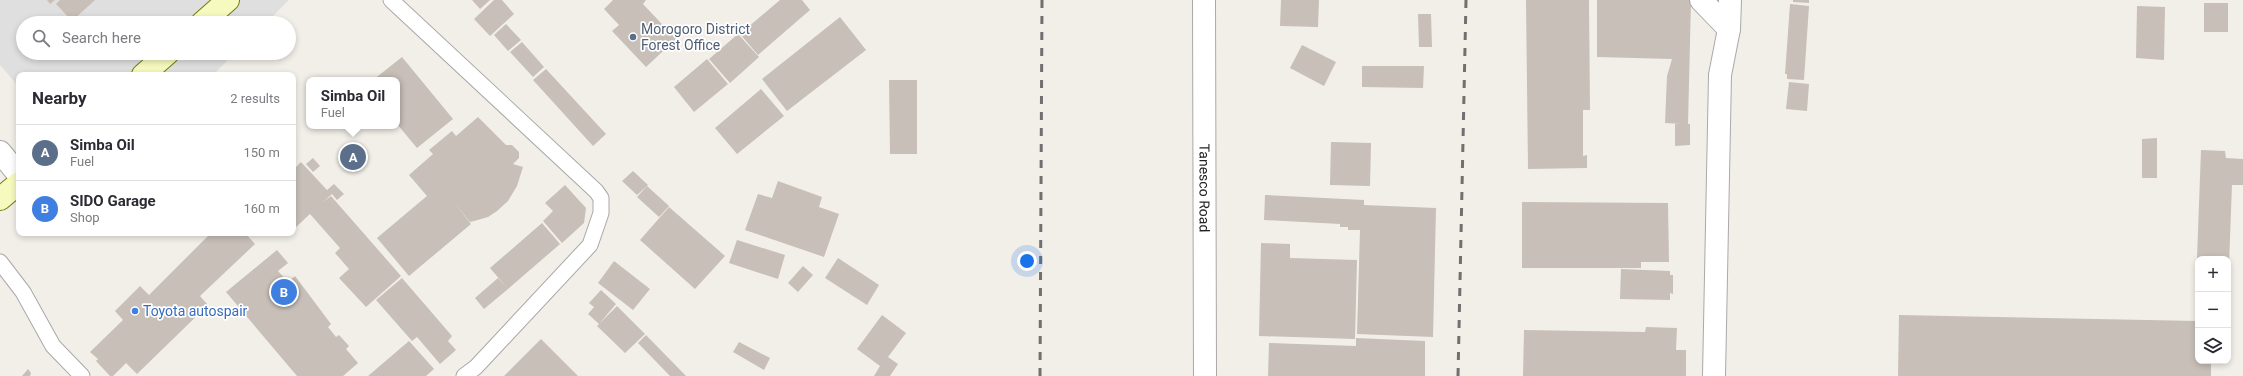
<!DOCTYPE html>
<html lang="en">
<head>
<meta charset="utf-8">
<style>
  :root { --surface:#fff; --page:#f7f7f7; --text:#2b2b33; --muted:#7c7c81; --line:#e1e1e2; --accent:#b45309 }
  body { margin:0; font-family:Roboto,sans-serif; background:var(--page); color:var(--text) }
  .controls { position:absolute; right:12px; bottom:12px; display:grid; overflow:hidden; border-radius:8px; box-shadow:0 2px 6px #0003 }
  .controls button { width:36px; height:36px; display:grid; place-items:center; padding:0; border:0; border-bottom:1px solid var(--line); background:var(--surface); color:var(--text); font:20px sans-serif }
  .you { position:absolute; left:1027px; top:261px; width:14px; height:14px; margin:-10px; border:3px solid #fff; border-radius:50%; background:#1a73e8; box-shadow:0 0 0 6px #1a73e833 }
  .badge { display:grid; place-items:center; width:26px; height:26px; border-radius:50%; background:var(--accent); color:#fff; font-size:13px; font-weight:700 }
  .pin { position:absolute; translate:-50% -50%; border:2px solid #fff; box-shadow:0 1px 4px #0006 }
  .popup { position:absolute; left:306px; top:77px; width:94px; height:52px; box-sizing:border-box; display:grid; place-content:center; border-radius:8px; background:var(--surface); filter:drop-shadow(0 1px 3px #0005); font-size:13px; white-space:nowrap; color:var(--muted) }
  .popup b { font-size:15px; color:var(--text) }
  .popup::after { content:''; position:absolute; left:50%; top:100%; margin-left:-8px; border:8px solid transparent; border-top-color:var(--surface) }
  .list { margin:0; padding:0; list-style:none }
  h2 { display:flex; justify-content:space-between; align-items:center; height:52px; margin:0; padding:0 16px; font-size:17px }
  h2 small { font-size:13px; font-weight:400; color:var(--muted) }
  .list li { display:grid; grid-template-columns:26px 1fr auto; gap:12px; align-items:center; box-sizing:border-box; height:56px; padding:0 16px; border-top:1px solid var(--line) }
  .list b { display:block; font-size:15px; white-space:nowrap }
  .list p { margin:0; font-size:13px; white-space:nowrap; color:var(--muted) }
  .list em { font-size:13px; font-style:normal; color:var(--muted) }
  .icon { flex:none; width:22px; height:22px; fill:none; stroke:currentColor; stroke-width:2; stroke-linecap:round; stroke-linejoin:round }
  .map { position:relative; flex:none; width:2243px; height:376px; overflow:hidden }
  .search { position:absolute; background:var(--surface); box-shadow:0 2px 6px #0003; left:16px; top:16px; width:280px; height:44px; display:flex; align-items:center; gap:10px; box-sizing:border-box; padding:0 14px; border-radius:22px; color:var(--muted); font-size:15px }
  .panel { position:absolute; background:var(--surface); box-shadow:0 2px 6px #0003; left:16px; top:72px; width:280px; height:164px; border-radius:8px }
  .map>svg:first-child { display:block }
  .residential { fill:#e0dfdf }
  .building { fill:#c7bfb8 }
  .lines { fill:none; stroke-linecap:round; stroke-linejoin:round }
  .service-casing { stroke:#a9a9a9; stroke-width:17 }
  .minor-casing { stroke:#a9a9a9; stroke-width:24 }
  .secondary-casing { stroke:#707d05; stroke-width:24 }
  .service { stroke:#fff; stroke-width:15 }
  .minor { stroke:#fff; stroke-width:22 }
  .secondary { stroke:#f7fabf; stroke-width:22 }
  .rail { stroke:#707070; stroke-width:3; stroke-dasharray:8 8; stroke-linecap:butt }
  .service-dot { fill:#5c6f8a; stroke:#fff; stroke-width:1.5 }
  .shop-dot { fill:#3f7fe0; stroke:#fff; stroke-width:1.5 }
  .labels { text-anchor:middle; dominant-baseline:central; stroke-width:3.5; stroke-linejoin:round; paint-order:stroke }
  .service-label { font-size:14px; fill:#4e5e75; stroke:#fff; text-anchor:start }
  .street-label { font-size:14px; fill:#222; stroke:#fff }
  .shop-label { font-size:14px; fill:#366cbe; stroke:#fff; text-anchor:start }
</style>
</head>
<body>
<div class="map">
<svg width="2243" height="376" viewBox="0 0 2243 376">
  <rect width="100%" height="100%" fill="#f2efe9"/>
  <path class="residential" d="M0,0H289L266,23H23V53H235L213,75H19V87L0,65Z"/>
  <path class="building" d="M47,0H55L50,4Z
    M60,0H95L72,21L56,4Z
    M472,0H490L480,9Z
    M494,0H502L514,14L490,36L474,19Z
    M613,0H646L643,4L676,39L646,67L612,31L619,25L604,9Z
    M780,0H802L810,10L758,55L740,34Z
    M1281,0H1319L1318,27L1280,26Z
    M1526,0H1589L1590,110H1583V156L1587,155V168L1528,169Z
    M1597,0H1691L1688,124H1690V145L1675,146V124H1681L1665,123L1667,76L1672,59L1597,57Z
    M1793,0H1809V3L1793,2Z
    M2204,3H2228V32H2204Z
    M1790,4L1809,6L1804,80L1787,79V74H1785Z
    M2137,6L2165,7L2164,60L2136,58Z
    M1418,14H1431L1432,47H1419Z
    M840,17L866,50L787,111L762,79Z
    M506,24L521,40L508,51L494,35Z
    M738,34L759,57L730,83L709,59Z
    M522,42L544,67L533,77L510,52Z
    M1302,45L1336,62L1324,86L1290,68Z
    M402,57L453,119L417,148L397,124V80H373Z
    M707,59L728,84L694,112L674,87Z
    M1362,66H1424L1423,88L1362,87Z
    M546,69L606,134L593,146L533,80Z
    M889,80H917V154H890Z
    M1789,82L1809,84L1807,111L1786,109Z
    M761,89L784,116L737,154L715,128Z
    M478,117L506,145H512L519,152V158L513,164L523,167L517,186L508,201L497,211L488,217L474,221L470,222L453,201L471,224L409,276L377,238L427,196L409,175L433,154L429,150L452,131L456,136Z
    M2157,138V178H2142V139Z
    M1331,142L1371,143L1370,186L1330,185Z
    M2201,150L2225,151L2226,158L2243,159V185H2232L2229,265L2228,259H2197Z
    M313,158L320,166L313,172L306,164Z
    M301,162L327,190L334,184L344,194L337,200L332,194L322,203L331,196L401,276L366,307L339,278L349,269L335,253L340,248L310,214L296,227L293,225V170Z
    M633,171L648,185L637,195L622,181Z
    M778,181L822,197L819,207L839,214L824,257L745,230L758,194L772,198Z
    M565,185L586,208L584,223L562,243L543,221L553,211L545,203Z
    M647,186L669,206L659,217L637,197Z
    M1265,195L1364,200V205L1436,208L1433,337L1357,334L1360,230H1348V227H1340V224L1264,220Z
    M1522,202L1668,203L1669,262H1641V268H1522Z
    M669,207L725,256L695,289L640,240Z
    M542,223L560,244L508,289L490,268Z
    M211,233H245L255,244L200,296L208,305L137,374L126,363L113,376H110L96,361L98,359L90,352L123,320L115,311L140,286L149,295Z
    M737,240L785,255L778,279L729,263Z
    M1261,243L1290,244V258L1357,260L1355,339L1259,336Z
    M277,250L288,263L278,271L288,282L295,276L331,324L328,327L336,337L339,335L349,346L346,349L358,363L343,376H297L226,292Z
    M838,258L879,285L867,305L825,278Z
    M614,261L650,289L633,310L598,283Z
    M803,266L813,275L798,292L788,283Z
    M1621,269L1670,271V275H1673V294L1670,293V300L1620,299Z
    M2197,277H2198V299H2196Z
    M402,278L452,336L448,341L456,350L440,364L417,337L412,341L376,300Z
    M498,278L508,289L484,309L475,298Z
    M601,290L616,304L599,324L588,314L594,307L589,303Z
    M617,306L645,334L625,353L597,326Z
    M882,315L906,333L888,357L898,364L890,376H874L880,366L857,349Z
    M1899,315L2198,321V361H2211V376H1898Z
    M1646,327L1677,328L1676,350H1686V376H1523L1524,330L1645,332Z
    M646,335L686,376H670L638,343Z
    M1356,338L1425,341V376H1268L1269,343L1356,346Z
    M541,339L578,376H504Z
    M409,341L434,369L426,376H368Z
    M739,342L770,358L764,370L733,352Z
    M28,369L31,373L30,376H22Z"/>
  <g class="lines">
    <g class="service-casing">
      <path id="service" d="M391,0L596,191L601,198V213L590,245L476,367L464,376
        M0,262L23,292L53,346L82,376"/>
    </g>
    <g class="minor-casing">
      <g id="minor">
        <path id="s1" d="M1204,0L1205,376"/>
        <path d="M1701,0L1729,29"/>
        <path d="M0,152L19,175"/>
        <path d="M1714,376L1720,75L1729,29L1730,0"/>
      </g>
    </g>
    <g class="secondary-casing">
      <path id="secondary" d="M202,23L228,0
        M143,75L168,53
        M0,199L19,183"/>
    </g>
    <use href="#service" class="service"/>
    <use href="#minor" class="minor"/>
    <use href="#secondary" class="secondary"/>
    <path class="rail" d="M1040,376L1042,0
      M1458,376L1466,0"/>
  </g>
  <circle class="service-dot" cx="633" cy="37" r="4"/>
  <circle class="shop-dot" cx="135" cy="311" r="4"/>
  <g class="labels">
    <g class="service-label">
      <text x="641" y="29">Morogoro District<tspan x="641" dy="16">Forest Office</tspan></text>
    </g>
    <g class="street-label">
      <text stroke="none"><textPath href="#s1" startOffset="188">Tanesco Road</textPath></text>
    </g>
    <g class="shop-label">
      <text x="143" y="311">Toyota autospair</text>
    </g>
  </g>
</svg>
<div class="controls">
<button>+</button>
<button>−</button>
<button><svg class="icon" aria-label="layers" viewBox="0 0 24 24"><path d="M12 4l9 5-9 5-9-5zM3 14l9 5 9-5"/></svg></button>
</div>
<div class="you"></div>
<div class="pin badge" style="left:353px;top:157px;background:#5c6f8a">A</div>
<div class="popup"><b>Simba Oil</b>Fuel</div>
<div class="pin badge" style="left:284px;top:292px;background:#3f7fe0">B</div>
<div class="search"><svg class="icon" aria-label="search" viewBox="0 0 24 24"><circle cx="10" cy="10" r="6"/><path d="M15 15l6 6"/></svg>Search here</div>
<section class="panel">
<h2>Nearby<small>2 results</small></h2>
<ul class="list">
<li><span class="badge" style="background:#5c6f8a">A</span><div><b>Simba Oil</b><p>Fuel</p></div><em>150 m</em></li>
<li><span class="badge" style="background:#3f7fe0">B</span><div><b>SIDO Garage</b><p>Shop</p></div><em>160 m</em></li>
</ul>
</section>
</div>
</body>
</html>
